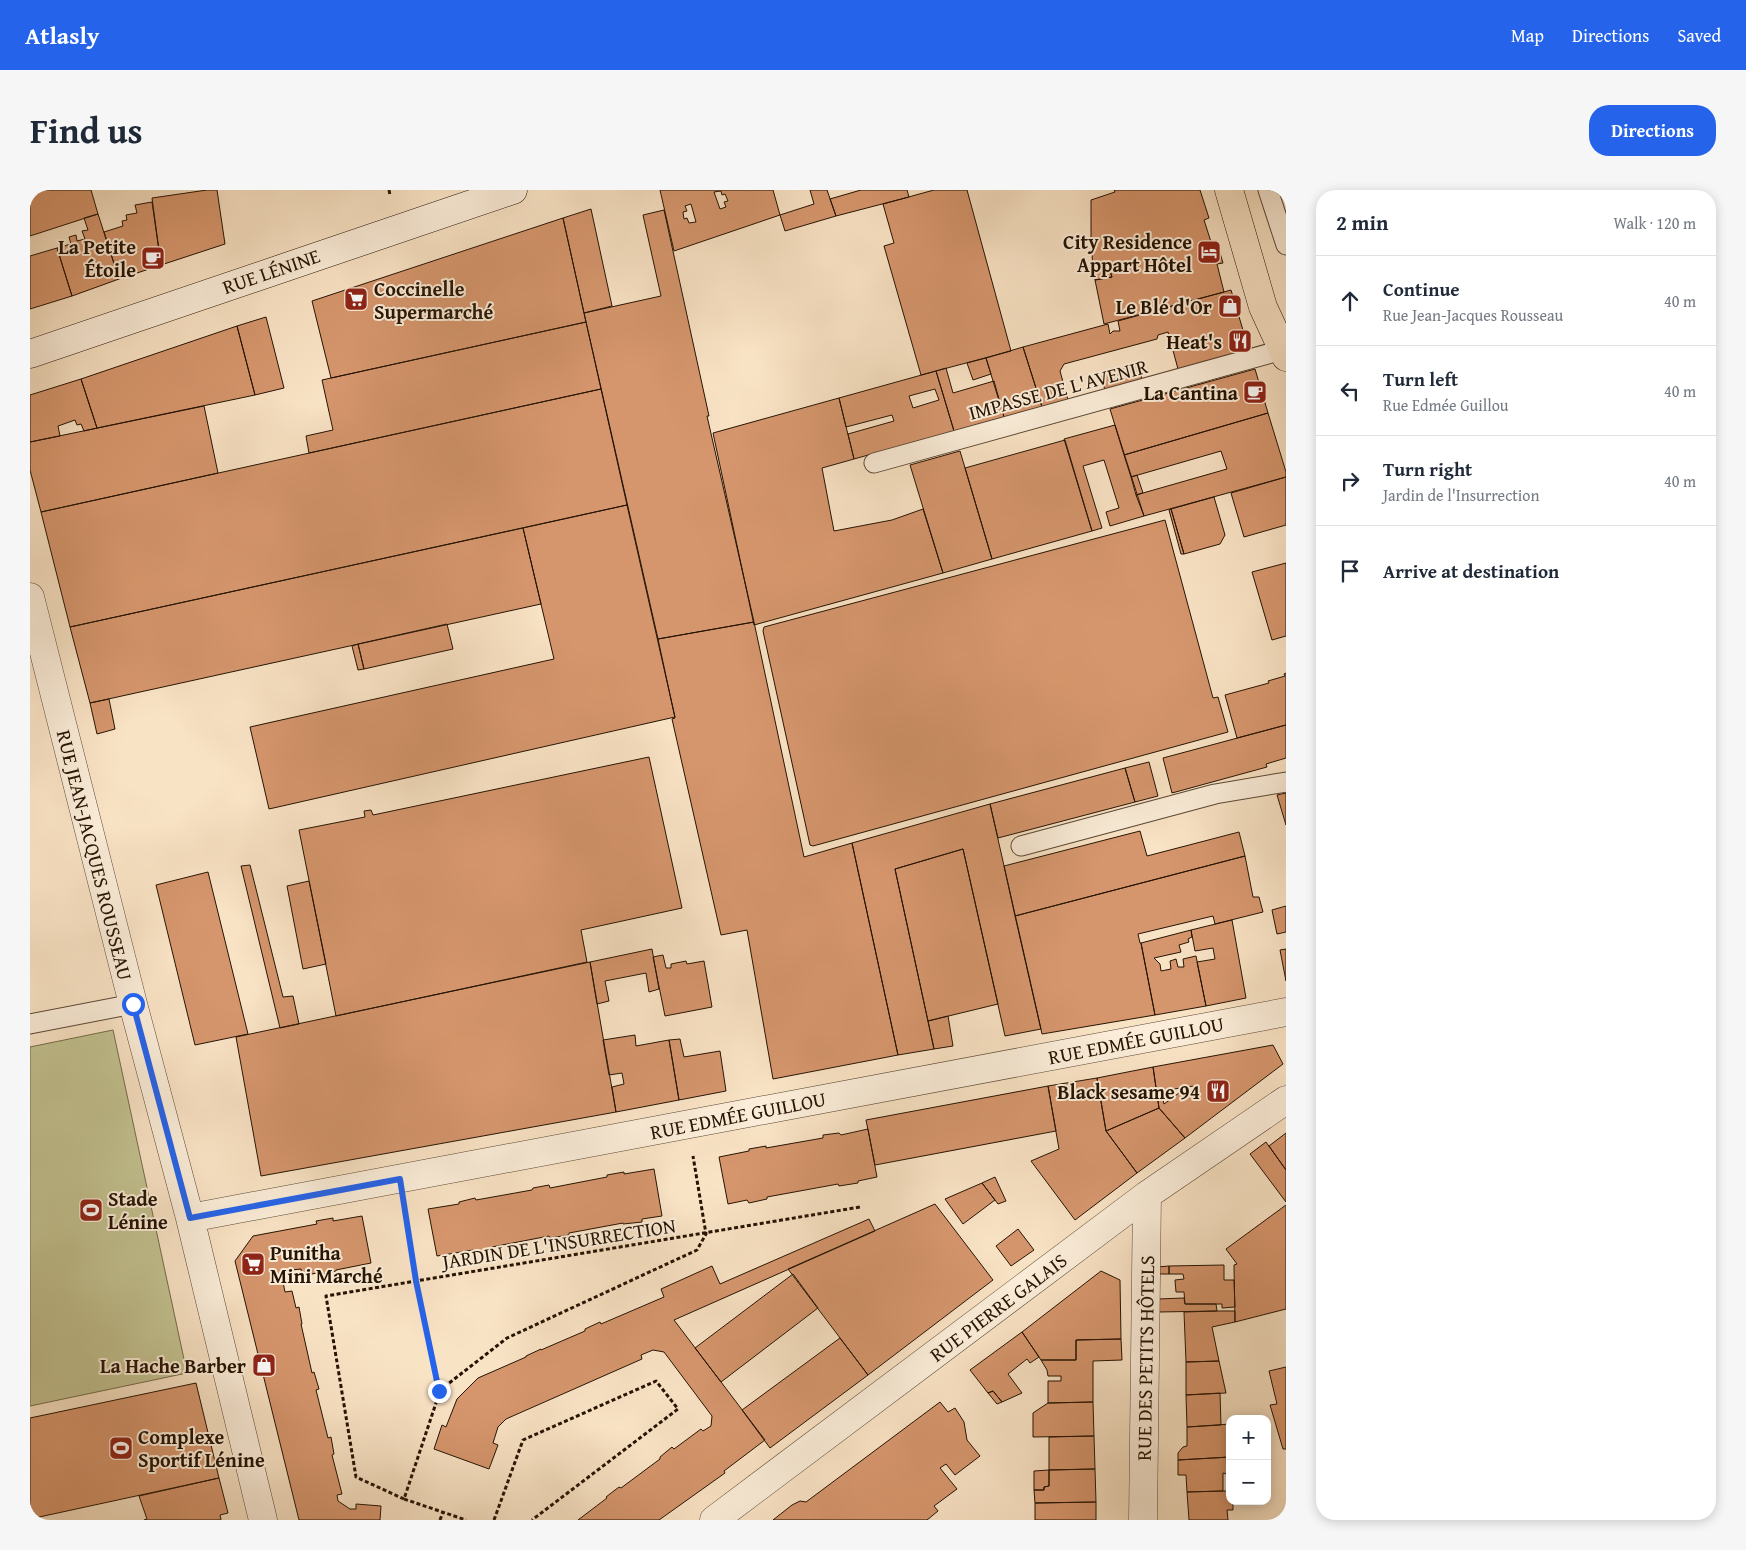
<!DOCTYPE html>
<html lang="en">
<head>
<meta charset="utf-8">
<style>
  :root { --surface:#fff; --page:#f6f6f7; --text:#1f2937; --muted:#747a83; --line:#e0e1e3; --accent:#2563eb }
  body { margin:0; font-family:"Gentium Book Plus",serif; background:var(--page); color:var(--text) }
  .controls { position:absolute; right:15px; bottom:15px; display:grid; overflow:hidden; border-radius:10px; box-shadow:0 2px 12px #0003 }
  .controls button { width:45px; height:45px; display:grid; place-items:center; padding:0; border:0; border-bottom:1px solid var(--line); background:var(--surface); color:var(--text); font:25px sans-serif }
  .stop { position:absolute; width:15px; height:15px; margin:-11px; border:4px solid #2563eb; border-radius:50%; background:#fff }
  .stop.end { background:#2563eb; border-color:#fff; box-shadow:0 1px 5px #0008 }
  .list { margin:0; padding:0; list-style:none }
  h2 { display:flex; justify-content:space-between; align-items:center; height:65px; margin:0; padding:0 20px; font-size:21px }
  h2 small { font-size:16px; font-weight:400; color:var(--muted) }
  .list li { display:grid; grid-template-columns:32px 1fr auto; gap:15px; align-items:center; box-sizing:border-box; height:90px; padding:0 20px; border-top:1px solid var(--line) }
  .list b { display:block; font-size:19px; white-space:nowrap }
  .list p { margin:0; font-size:16px; white-space:nowrap; color:var(--muted) }
  .list em { font-size:16px; font-style:normal; color:var(--muted) }
  .icon { flex:none; width:28px; height:28px; fill:none; stroke:currentColor; stroke-width:2; stroke-linecap:round; stroke-linejoin:round }
  .map { position:relative; flex:none; width:1256px; height:1330px; overflow:hidden; border-radius:20px }
  header { display:flex; align-items:center; gap:30px; box-sizing:border-box; height:70px; padding:0 25px; background:var(--accent); color:#fff }
  header strong { font-size:24px }
  nav { display:flex; gap:28px; margin-inline-start:auto; font-size:18px }
  .intro { display:flex; align-items:center; justify-content:space-between; box-sizing:border-box; height:120px; padding:0 30px }
  h1 { margin:0; font-size:35px }
  .button { padding:12px 22px; border-radius:20px; background:var(--accent); color:#fff; font-size:18px; font-weight:700 }
  main { display:flex; gap:30px; padding:0 30px }
  aside { flex:1; background:var(--surface); border-radius:20px; box-shadow:0 2px 12px #0003 }
  .map>svg:first-child { display:block }
  .green { fill:#c3c291; stroke:#746a4a }
  .building { fill:#d6966d; stroke:#251303; fill-rule:evenodd }
  .lines { fill:none; stroke-linecap:round; stroke-linejoin:round }
  .lane-casing { stroke:#5a4734; stroke-width:21 }
  .street-casing { stroke:#5a4734; stroke-width:29 }
  .secondary-casing { stroke:#251303; stroke-width:29 }
  .primary-casing { stroke:#251303; stroke-width:29 }
  .path { stroke:#251303; stroke-width:3; stroke-dasharray:4 2.5; stroke-linecap:butt }
  .lane { stroke:#fbedd9; stroke-width:19 }
  .street { stroke:#fbedd9; stroke-width:28 }
  .secondary { stroke:#fbedd9; stroke-width:28 }
  .primary { stroke:#f9e3c5; stroke-width:28 }
  .route { stroke:#2563eb; stroke-width:6 }
  .labels { text-anchor:middle; dominant-baseline:central; stroke-width:4; stroke-linejoin:round; paint-order:stroke }
  .poi-label { font-size:20px; font-weight:bold; fill:#251303; stroke:#fbedd9; text-anchor:end }
  .street-label { font-size:20px; fill:#251303; stroke:#fbedd9 }
</style>
</head>
<body>
<header>
<strong>Atlasly</strong>
<nav><a>Map</a><a>Directions</a><a>Saved</a></nav>
</header>
<div class="intro"><h1>Find us</h1><a class="button">Directions</a></div>
<main>
<div class="map">
<svg width="1256" height="1330" viewBox="0 0 1256 1330">
  <rect width="100%" height="100%" fill="#f9e3c5"/>
  <filter id="stains"><feTurbulence type="fractalNoise" baseFrequency=".004" numOctaves="4"/><feColorMatrix values="0 0 0 0 .2 0 0 0 0 .09 0 0 0 0 .02 0 0 0 .5 -.17"/></filter>
  <radialGradient id="worn" r=".72"><stop offset=".6" stop-color="#630" stop-opacity="0"/><stop offset="1" stop-color="#630" stop-opacity=".3"/></radialGradient>
  <path class="green" d="M83,840L157,1183L0,1216V857Z"/>
  <path class="building" d="M0,0H61L68,24L0,46Z
    M177,0H187L195,54L131,75L122,8Z
    M630,0H743L750,25L644,61ZM691,1L692,5L695,4L698,11L694,12L696,17L690,19L684,2ZM661,14L666,32L659,33L657,28L654,29L653,22L657,21L655,16Z
    M780,0H797L806,26L755,41L750,25L784,14Z
    M831,0H877L879,7L806,26L800,9Z
    M904,0H937L981,161L891,185L854,56L864,53L853,14Z
    M1084,0H1170L1179,28L1174,30L1182,55L1187,53L1193,73L1187,74L1194,102L1074,134L1065,90L1082,87L1079,78L1063,80L1061,47V10L1085,2Z
    M122,12L131,75L89,89L74,42L93,36L92,31L97,30L96,25L107,23L105,15Z
    M561,19L582,116L554,123L533,28Z
    M634,20L679,226H677L724,432L628,449L554,123L631,106L613,25Z
    M68,24L89,89L42,106L27,58L41,54L39,47L46,45L47,51L55,49L52,41L58,40L54,28Z
    M533,28L556,132L301,188L282,111Z
    M27,58L42,106L0,119V66Z
    M1079,78L1082,87L1065,90L1063,80Z
    M1201,100L1219,160L1148,179L1138,142L1128,145L1127,149L1034,174L1030,181L1038,210L1012,217L993,157L1078,134L1080,144L1083,141H1090L1088,131Z
    M236,127L254,198L225,205L207,136Z
    M556,132L571,199L279,263L276,246L303,240L292,190Z
    M207,136L225,205L67,238L51,189Z
    M993,157L1012,217L974,227L956,168Z
    M956,168L961,184L943,190L937,173Z
    M1105,175L1109,178L1112,189L1075,200L1071,187L1074,184Z
    M916,178L923,203L964,191L974,227L924,241L906,181Z
    M1225,179L1238,223L1094,265L1080,219Z
    M906,181L924,241L824,269L818,244L864,231L862,225L816,237L809,208ZM905,199L909,210L883,218L879,206Z
    M51,189L67,238L54,241L51,234L47,235L45,230L28,236L30,246L0,252V205Z
    M571,199L597,315L40,437L11,322Z
    M809,208L824,269L792,278L804,341L862,330L893,319L913,383L724,435L683,243Z
    M174,216L188,283L11,322L0,280V252Z
    M1238,223L1256,282V287L1114,326L1106,305L1197,279L1191,261L1101,287L1094,265Z
    M1085,235L1114,326L1080,336L1076,322L1089,318L1074,270L1053,276L1072,338L1062,341L1034,249Z
    M1035,250L1062,341L962,369L935,278Z
    M930,261L962,369L913,383L880,275Z
    M1107,285L1113,303L1106,305L1101,287Z
    M1256,287V335L1214,347L1201,303Z
    M1184,307L1195,345L1190,354L1154,364L1141,319Z
    M597,315L645,527L239,619L220,537L524,469L493,338Z
    M1141,319L1154,364H1151L1139,320Z
    M1135,330L1183,508L1188,507L1198,542L783,656L780,655L733,441L734,437Z
    M493,338L511,414L60,513L40,437Z
    M1256,373V446L1242,450L1222,382Z
    M724,432L774,667L822,653L868,865L743,889L717,740L691,745L642,529L645,528L628,449Z
    M417,434L423,459L334,479L328,454Z
    M328,454L334,479L328,480L322,456Z
    M1256,483V535L1207,548L1195,505L1239,493L1238,491L1255,486L1254,484Z
    M79,509L85,539L67,544L60,513Z
    M1256,535V568L1236,574L1237,577L1142,603L1133,568Z
    M619,567L652,718L551,740L557,772L306,826L269,640L335,627L334,621L341,620L343,625Z
    M1119,572L1128,606L1105,612L1095,578Z
    M1095,578L1105,612L968,648L960,614Z
    M1256,603V635L1247,605Z
    M960,614L1011,839L975,846L933,659L865,679L904,859L868,865L822,653Z
    M1110,641L1117,666L1209,642L1215,666L985,726L974,676Z
    M933,659L968,814L898,831L865,679Z
    M1215,666L1223,707H1229L1233,722L1185,734L1183,726L1108,744L1110,753H1111L1125,825L1012,844L985,726Z
    M220,675L253,807L263,806L269,834L250,838L211,676Z
    M178,682L218,844L165,855L126,695Z
    M279,691L296,774L273,779L257,696Z
    M1256,716V742L1247,744L1242,720Z
    M1202,730L1216,808L1176,816L1167,772L1185,769L1183,758L1165,761L1161,740Z
    M1161,740L1162,747L1158,749L1159,752L1149,755L1151,762L1124,768L1130,774L1131,781L1141,779L1140,771L1146,769L1148,777H1154L1153,769L1166,766L1176,816L1125,825L1111,753Z
    M622,759L629,799L619,802L616,783L575,791L579,811L567,814L560,772Z
    M1256,759V791L1250,760Z
    M633,765L636,778H641V774L656,771L657,774L674,771L682,817L635,826L623,767Z
    M560,772L586,922L231,986L206,847Z
    M918,826L923,856L904,859L898,831Z
    M605,845L606,856L639,850L649,910L586,922L582,897L594,894L592,883L579,885L573,850Z
    M650,849L654,867L690,861L696,901L649,910L639,850Z
    M1243,855L1253,874L1155,948L1129,918L1123,877ZM1164,896L1165,900L1149,903L1134,914L1131,901Z
    M1123,877L1129,918L1076,941L1067,888Z
    M1067,888L1076,941L1107,983L1045,1030L1001,971L1029,959L1018,896Z
    M1018,896L1026,941L845,975L836,930Z
    M1129,918L1155,948L1107,983L1076,941Z
    M838,939L847,987L828,991V993L809,996L808,994L737,1007V1009L719,1013L717,1010L698,1014L689,967L719,961V959L736,956V958L793,948V945L809,943L811,945Z
    M1256,943V980L1239,956Z
    M1236,952L1256,980V1012L1220,964Z
    M624,979L632,1026L612,1029V1032L593,1034V1033L539,1043V1045L520,1048L519,1046L462,1057L463,1059L444,1062L443,1060L407,1066L398,1019L429,1014V1012L445,1008L446,1010L502,1000L503,998L519,995L520,998L577,987V985L594,982V984Z
    M965,987L976,1011L968,1014L952,993Z
    M952,993L965,1010L933,1034L915,1009Z
    M905,1014L963,1090L838,1185L758,1079Z
    M1256,1015V1119L1205,1132L1204,1075L1207,1074L1196,1059Z
    M332,1026L341,1073L306,1080V1081L288,1085L287,1083L272,1086L271,1079L262,1080V1084L256,1091L253,1092L255,1102L262,1101L266,1118L269,1117L272,1134H271L282,1183L284,1182L289,1199L286,1200L298,1248L301,1247L304,1264L302,1265L312,1304L307,1305L308,1311L320,1319H326V1314L351,1316L350,1330H269L205,1071L223,1046L287,1034L286,1031L303,1028V1031Z
    M839,1029L845,1041L644,1130L735,1250L694,1281L695,1283L629,1330H548L577,1308L576,1307L589,1297L591,1298L630,1269V1267L642,1257L644,1259L671,1239L673,1241L681,1236L682,1226L634,1162L623,1160L611,1165L612,1169L476,1229L468,1237L463,1253L468,1255L459,1279L404,1259L412,1235L416,1237L427,1209L448,1188L496,1167V1166L511,1159V1160L555,1141V1139L570,1132L571,1134L634,1107L631,1099L682,1076L690,1094Z
    M988,1039L1004,1060L981,1076L966,1056Z
    M1194,1075V1090H1204L1205,1117L1192,1118V1114H1155L1154,1102H1146L1145,1090L1154,1089L1153,1084H1139V1076Z
    M1139,1076V1084H1127V1077Z
    M1071,1081L1090,1090L1091,1149L1046,1150V1170H1011L992,1142Z
    M763,1084L788,1118L691,1192L665,1158Z
    M1154,1108L1155,1114H1186L1187,1121L1128,1122V1109Z
    M1187,1121H1205V1132L1182,1137L1189,1171L1156,1172L1154,1122Z
    M992,1142L1009,1167L1000,1173L997,1169L978,1184L992,1203L972,1212L963,1201L958,1203L940,1180Z
    M810,1148L838,1185L740,1258L712,1220Z
    M1091,1149L1092,1170L1063,1171V1212L1018,1213V1191H1031V1186H1018L1017,1180L1011,1170H1046V1150Z
    M1189,1171L1196,1203L1156,1205V1172Z
    M1256,1177V1259H1253L1240,1215L1247,1214L1239,1181Z
    M166,1193L189,1288L0,1329V1228Z
    M963,1201L972,1212L967,1214L958,1203Z
    M1190,1203L1191,1235L1157,1237L1156,1205Z
    M910,1212L918,1222L925,1218L934,1232L937,1250L950,1266L925,1285L916,1274L910,1278L927,1299L904,1316L908,1321L897,1330H743L762,1315L770,1311L776,1312Z
    M1063,1212L1064,1246L1003,1247V1223L1018,1213Z
    M1200,1234V1267L1148,1270V1263L1153,1257L1157,1256V1237Z
    M1064,1246L1065,1279L1019,1280V1247Z
    M1200,1267V1285L1193,1283V1301L1157,1302L1156,1285H1148V1270Z
    M1065,1279L1066,1312L1005,1313L1004,1300H1014V1297L1019,1296V1280Z
    M1019,1280V1296L1014,1297V1300H1004V1281Z
    M189,1288L198,1323L190,1325L191,1330H114L117,1329L109,1306Z
    M1193,1301H1200V1311L1219,1312L1203,1313V1320H1197L1198,1330H1159L1157,1302Z
    M1066,1312V1330H1005V1313Z"/>
  <g class="lines">
    <g class="lane-casing">
      <path id="lane" d="M1238,0L1256,55
        M844,273L1252,160
        M991,656L1185,604L1256,592
        M0,834L103,814"/>
    </g>
    <g class="street-casing">
      <path id="street" d="M0,407L103,814L160,1028L233,1330
        M160,1028L1256,822
        M684,1330L1117,1005L1256,910
        M1113,1330L1117,1005"/>
    </g>
    <g class="secondary-casing">
      <path id="secondary" d="M0,164L483,0"/>
    </g>
    <g class="primary-casing">
      <path id="primary" d="M1199,0L1233,117L1256,167"/>
    </g>
    <path class="path" d="M359,0L360,5
      M375,1019L386,1091L409,1204L374,1309L436,1330
      M409,1201L477,1148L667,1060L676,1044L663,966
      M374,1309L326,1287L296,1106L830,1017
      M410,1330L413,1322
      M464,1330L493,1250L626,1191L648,1219L502,1330"/>
    <use href="#lane" class="lane"/>
    <use href="#street" class="street"/>
    <use href="#secondary" class="secondary"/>
    <use href="#primary" class="primary"/>
  </g>
  <g class="lines">
    <path class="route" d="M103,814L160,1028L370,989L386,1091L409,1201"/>
  </g>
  <defs>
    <g id="hotel-square" transform="scale(1.25)"><rect x="-9" y="-9" width="18" height="18" rx="4" fill="#8f2418" stroke="#fbedd9"/><path d="M-6-4.5h1.5V1H6V5H4.5V3h-9V5H-6ZM-4 0a1.8 1.8 0 1 1 3.6 0ZM.5 0V-2.5h3Q6-2.5 6 0Z" fill="#fff"/></g>
    <g id="cafe-square" transform="scale(1.25)"><rect x="-9" y="-9" width="18" height="18" rx="4" fill="#8f2418" stroke="#fbedd9"/><path d="M-5.5-4.5H6V0H3Q3 3.5 0 3.5H-2.5Q-5.5 3.5-5.5 0ZM3-3.2v2h1.7v-2ZM-6 4.5H4V6H-6Z" fill="#fff"/></g>
    <g id="supermarket-square" transform="scale(1.25)"><rect x="-9" y="-9" width="18" height="18" rx="4" fill="#8f2418" stroke="#fbedd9"/><path d="M-6-5.5h2.5l.6 2H6L4.5 2H-2.5L-4.4-4H-6ZM-1.5 3.2a1.3 1.3 0 1 0 .1 0ZM3 3.2a1.3 1.3 0 1 0 .1 0Z" fill="#fff"/></g>
    <g id="shop-square" transform="scale(1.25)"><rect x="-9" y="-9" width="18" height="18" rx="4" fill="#8f2418" stroke="#fbedd9"/><path d="M-5-2.5h2.3a2.7 3.5 0 0 1 5.4 0H5L5.5 6h-11ZM-1.5-2.5h3a1.5 2.3 0 0 0-3 0Z" fill="#fff"/></g>
    <g id="restaurant-square" transform="scale(1.25)"><rect x="-9" y="-9" width="18" height="18" rx="4" fill="#8f2418" stroke="#fbedd9"/><path d="M-5-6h1v4h1v-4h1v4h1v-4h1v5L-1.5 .5V6h-2V.5L-5-1ZM5-6V6H3V1.5H1.5Q1.5-4 5-6Z" fill="#fff"/></g>
    <g id="stadium-square" transform="scale(1.25)"><rect x="-9" y="-9" width="18" height="18" rx="4" fill="#8f2418" stroke="#fbedd9"/><path d="M0-5a6.5 5 0 1 0 0 10a6.5 5 0 1 0 0-10ZM-3.5-1.8h7v3.6h-7Z" fill="#fff"/></g>
  </defs>
  <g fill-rule="evenodd">
    <use href="#hotel-square" x="1179" y="62"/>
    <use href="#cafe-square" x="123" y="68"/>
    <use href="#supermarket-square" x="326" y="109"/>
    <use href="#shop-square" x="1200" y="116"/>
    <use href="#restaurant-square" x="1210" y="151"/>
    <use href="#cafe-square" x="1225" y="202"/>
    <use href="#restaurant-square" x="1188" y="901"/>
    <use href="#stadium-square" x="61" y="1020"/>
    <use href="#supermarket-square" x="223" y="1074"/>
    <use href="#shop-square" x="234" y="1175"/>
    <use href="#stadium-square" x="91" y="1258"/>
  </g>
  <g class="labels">
    <g class="poi-label">
      <text x="1162" y="51">City Residence<tspan x="1162" dy="23">Appart Hôtel</tspan></text>
      <text x="106" y="56">La Petite<tspan x="106" dy="23">Étoile</tspan></text>
      <text x="344" y="98" text-anchor="start">Coccinelle<tspan x="344" dy="23">Supermarché</tspan></text>
      <text x="1182" y="116">Le Blé d'Or</text>
      <text x="1192" y="151">Heat's</text>
      <text x="1208" y="202">La Cantina</text>
      <text x="1170" y="901">Black sesame 94</text>
      <text x="78" y="1008" text-anchor="start">Stade<tspan x="78" dy="23">Lénine</tspan></text>
      <text x="240" y="1062" text-anchor="start">Punitha<tspan x="240" dy="23">Mini Marché</tspan></text>
      <text x="216" y="1175">La Hache Barber</text>
      <text x="108" y="1246" text-anchor="start">Complexe<tspan x="108" dy="23">Sportif Lénine</tspan></text>
    </g>
    <g class="street-label">
      <text transform="translate(241 81) rotate(-19)">RUE LÉNINE</text>
      <text transform="translate(1028 199) rotate(-15)">IMPASSE DE L'AVENIR</text>
      <text transform="translate(65 665) rotate(76)">RUE JEAN-JACQUES ROUSSEAU</text>
      <text transform="translate(1106 850) rotate(-11)">RUE EDMÉE GUILLOU</text>
      <text transform="translate(708 925) rotate(-11)">RUE EDMÉE GUILLOU</text>
      <text transform="translate(529 1053) rotate(-9)">JARDIN DE L'INSURRECTION</text>
      <text transform="translate(968 1117) rotate(-37)">RUE PIERRE GALAIS</text>
      <text transform="translate(1115 1168) rotate(-89)">RUE DES PETITS HÔTELS</text>
    </g>
  </g>
  <rect width="100%" height="100%" filter="url(#stains)"/>
  <rect width="100%" height="100%" fill="url(#worn)"/>
</svg>
<div class="controls">
<button>+</button>
<button>−</button>
</div>
<div class="stop" style="left:103px;top:814px"></div>
<div class="stop end" style="left:409px;top:1201px"></div>
</div>
<aside>
<h2>2 min<small>Walk · 120 m</small></h2>
<ul class="list">
<li><svg class="icon" aria-label="ahead" viewBox="0 0 24 24"><path d="M12 20V5M6 11l6-6 6 6"/></svg><div><b>Continue</b><p>Rue Jean-Jacques Rousseau</p></div><em>40 m</em></li>
<li><svg class="icon" aria-label="left" viewBox="0 0 24 24"><path d="M17 20v-9H6M10 6l-5 5 5 5"/></svg><div><b>Turn left</b><p>Rue Edmée Guillou</p></div><em>40 m</em></li>
<li><svg class="icon" aria-label="right" viewBox="0 0 24 24"><path d="M7 20v-9h11M14 6l5 5-5 5"/></svg><div><b>Turn right</b><p>Jardin de l'Insurrection</p></div><em>40 m</em></li>
<li><svg class="icon" aria-label="arrive" viewBox="0 0 24 24"><path d="M6 21V4h12l-3 4 3 4H6"/></svg><div><b>Arrive at destination</b></div></li>
</ul>
</aside>
</main>
</body>
</html>
